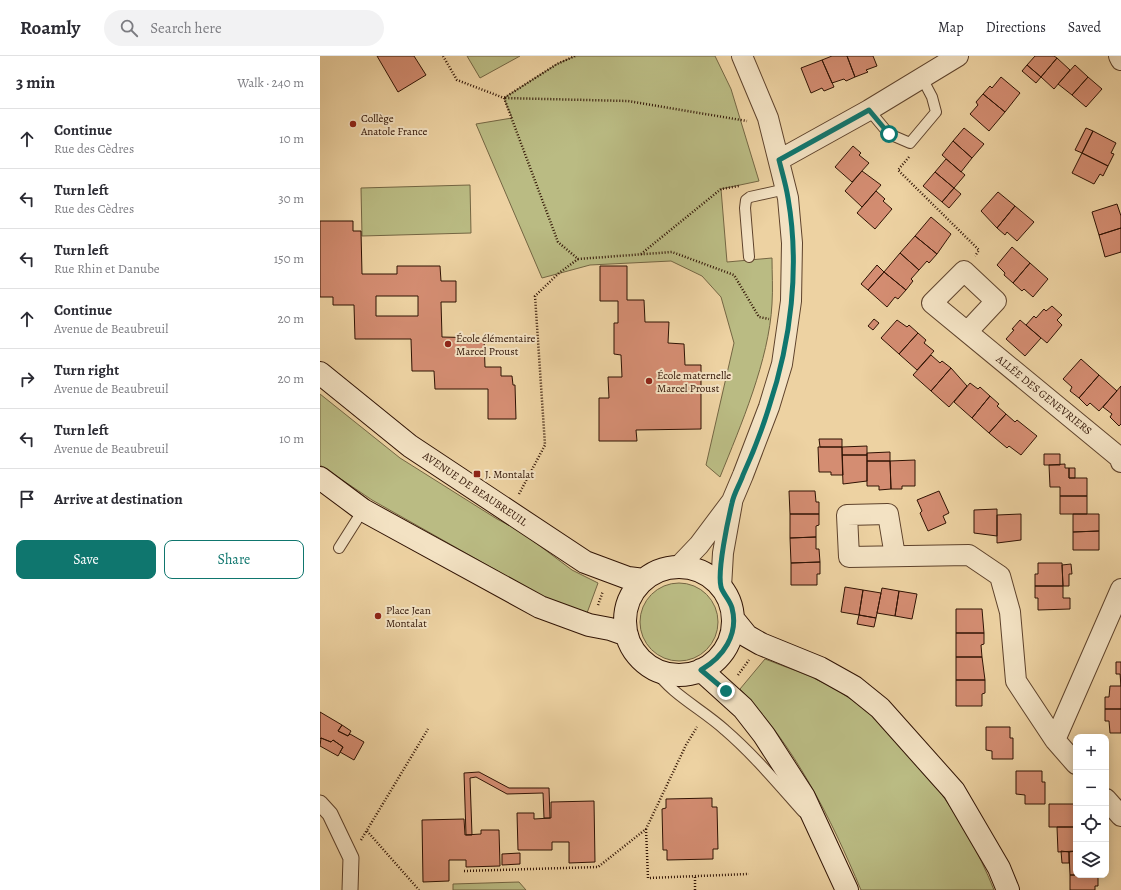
<!DOCTYPE html>
<html lang="en">
<head>
<meta charset="utf-8">
<style>
  :root { --surface:#fff; --page:#f2f2f3; --text:#2b2b33; --muted:#7c7c81; --line:#e1e1e2; --accent:#0f766e }
  body { margin:0; font-family:Alegreya,serif; background:var(--page); color:var(--text) }
  .controls { position:absolute; right:12px; bottom:12px; display:grid; overflow:hidden; border-radius:8px; box-shadow:0 2px 10px #0003 }
  .controls button { width:36px; height:36px; display:grid; place-items:center; padding:0; border:0; border-bottom:1px solid var(--line); background:var(--surface); color:var(--text); font:20px sans-serif }
  .stop { position:absolute; width:12px; height:12px; margin:-9px; border:3px solid #0f766e; border-radius:50%; background:#fff }
  .stop.end { background:#0f766e; border-color:#fff; box-shadow:0 1px 4px #0008 }
  .list { margin:0; padding:0; list-style:none }
  h2 { display:flex; justify-content:space-between; align-items:center; height:52px; margin:0; padding:0 16px; font-size:17px }
  h2 small { font-size:13px; font-weight:400; color:var(--muted) }
  .list li { display:grid; grid-template-columns:26px 1fr auto; gap:12px; align-items:center; box-sizing:border-box; height:60px; padding:0 16px; border-top:1px solid var(--line) }
  .list b { display:block; font-size:15px; white-space:nowrap }
  .list p { margin:0; font-size:13px; white-space:nowrap; color:var(--muted) }
  .list em { font-size:13px; font-style:normal; color:var(--muted) }
  .actions { display:flex; gap:8px; padding:12px 16px }
  .actions a { flex:1; padding:9px 0; border:1px solid var(--accent); border-radius:8px; text-align:center; font-size:14px; color:var(--accent) }
  .actions .main { background:var(--accent); color:#fff }
  .icon { flex:none; width:22px; height:22px; fill:none; stroke:currentColor; stroke-width:2; stroke-linecap:round; stroke-linejoin:round }
  .map { position:relative; flex:none; width:801px; height:834px; overflow:hidden }
  header { display:flex; align-items:center; gap:24px; box-sizing:border-box; height:56px; padding:0 20px; background:var(--surface); border-bottom:1px solid var(--line) }
  header strong { font-size:19px }
  nav { display:flex; gap:22px; margin-inline-start:auto; font-size:14px }
  .search { width:280px; height:36px; background:var(--page); display:flex; align-items:center; gap:10px; box-sizing:border-box; padding:0 14px; border-radius:22px; color:var(--muted); font-size:15px }
  main { display:flex }
  aside { flex:1; background:var(--surface) }
  .map>svg:first-child { display:block }
  .green { fill:#babb83; stroke:#746643 }
  .building { fill:#d48d72; stroke:#2f1203; fill-rule:evenodd }
  .lines { fill:none; stroke-linecap:round; stroke-linejoin:round }
  .service-casing { stroke:#5e422b; stroke-width:12 }
  .pedestrian-casing { stroke:#5e422b; stroke-width:17 }
  .minor-casing { stroke:#5e422b; stroke-width:22 }
  .secondary-casing { stroke:#2f1203; stroke-width:24 }
  .path { stroke:#2f1203; stroke-width:2.5; stroke-dasharray:1 2; stroke-linecap:butt }
  .service { stroke:#f3e2c3; stroke-width:10 }
  .pedestrian { stroke:#f3e2c3; stroke-width:15 }
  .minor { stroke:#f3e2c3; stroke-width:20 }
  .secondary { stroke:#f3e2c3; stroke-width:22 }
  .route { stroke:#0f766e; stroke-width:5 }
  .poi-dot { fill:#8f2418; stroke:#f3e2c3; stroke-width:1.5 }
  .labels { text-anchor:middle; dominant-baseline:central; stroke-width:4; stroke-linejoin:round; paint-order:stroke }
  .poi-label { font-size:11px; fill:#2f1203; stroke:#f3e2c3; text-anchor:start }
  .street-label { font-size:11px; fill:#2f1203; stroke:#f3e2c3 }
</style>
</head>
<body>
<header>
<strong>Roamly</strong>
<div class="search"><svg class="icon" aria-label="search" viewBox="0 0 24 24"><circle cx="10" cy="10" r="6"/><path d="M15 15l6 6"/></svg>Search here</div>
<nav><a>Map</a><a>Directions</a><a>Saved</a></nav>
</header>
<main>
<aside>
<h2>3 min<small>Walk · 240 m</small></h2>
<ul class="list">
<li><svg class="icon" aria-label="ahead" viewBox="0 0 24 24"><path d="M12 20V5M6 11l6-6 6 6"/></svg><div><b>Continue</b><p>Rue des Cèdres</p></div><em>10 m</em></li>
<li><svg class="icon" aria-label="left" viewBox="0 0 24 24"><path d="M17 20v-9H6M10 6l-5 5 5 5"/></svg><div><b>Turn left</b><p>Rue des Cèdres</p></div><em>30 m</em></li>
<li><svg class="icon" aria-label="left" viewBox="0 0 24 24"><path d="M17 20v-9H6M10 6l-5 5 5 5"/></svg><div><b>Turn left</b><p>Rue Rhin et Danube</p></div><em>150 m</em></li>
<li><svg class="icon" aria-label="ahead" viewBox="0 0 24 24"><path d="M12 20V5M6 11l6-6 6 6"/></svg><div><b>Continue</b><p>Avenue de Beaubreuil</p></div><em>20 m</em></li>
<li><svg class="icon" aria-label="right" viewBox="0 0 24 24"><path d="M7 20v-9h11M14 6l5 5-5 5"/></svg><div><b>Turn right</b><p>Avenue de Beaubreuil</p></div><em>20 m</em></li>
<li><svg class="icon" aria-label="left" viewBox="0 0 24 24"><path d="M17 20v-9H6M10 6l-5 5 5 5"/></svg><div><b>Turn left</b><p>Avenue de Beaubreuil</p></div><em>10 m</em></li>
<li><svg class="icon" aria-label="arrive" viewBox="0 0 24 24"><path d="M6 21V4h12l-3 4 3 4H6"/></svg><div><b>Arrive at destination</b></div></li>
</ul>
<div class="actions"><a class="main">Save</a><a>Share</a></div>
</aside>
<div class="map">
<svg width="801" height="834" viewBox="0 0 801 834">
  <rect width="100%" height="100%" fill="#edd2a2"/>
  <filter id="stains"><feTurbulence type="fractalNoise" baseFrequency=".005" numOctaves="4"/><feColorMatrix values="0 0 0 0 .2 0 0 0 0 .09 0 0 0 0 .02 0 0 0 .5 -.17"/></filter>
  <radialGradient id="worn" r=".72"><stop offset=".6" stop-color="#630" stop-opacity="0"/><stop offset="1" stop-color="#630" stop-opacity=".3"/></radialGradient>
  <path class="green" d="M147,0H200L160,22Z
    M255,0H395L411,33L439,125L401,133L407,206L452,202C452,217 453,232 452,248C449,304 421,369 400,421L386,409L414,287L401,241L382,220L351,205L270,209L222,222L156,68L192,62L184,42L237,8Z
    M150,129L151,177L42,180L41,132Z
    M0,338L80,402L177,463L200,475L252,514L278,527L267,557L227,543L52,444L0,409Z
    M320 566a39 39 0 1 1 78 0a39 39 0 1 1-78 0Z
    M445,603C465,611 487,618 506,628C578,665 645,760 674,834H541C511,762 474,689 420,633Z
    M199,826L206,834H133V828Z"/>
  <path class="building" d="M57,0H94L106,19L78,36Z
    M512,0H527L535,21L526,25L524,23L512,27L502,4Z
    M527,0H553L557,10L546,14L548,16L535,21Z
    M715,0H734L737,2L721,21L707,9Z
    M737,2L750,14L734,33L721,21Z
    M502,4L514,31L504,35L502,32L491,37L481,12Z
    M707,9L721,21L716,27L702,15Z
    M755,9L768,21L752,39L738,28Z
    M681,21L700,37L685,56L663,38L670,30L672,32Z
    M768,21L782,33L766,51L752,39Z
    M663,38L685,56L669,75L650,58L658,49L656,46Z
    M644,72L664,88L652,102L633,85Z
    M766,72L773,75L762,97L755,94Z
    M773,75L796,87L791,97L794,98L788,110L762,97Z
    M633,85L652,102L641,116L622,99Z
    M533,90L541,97L539,99L549,107L532,126L515,111Z
    M762,97L788,110L783,120L780,118L774,128L752,117Z
    M626,103L645,119L634,132L615,116Z
    M542,115L561,129L542,151L525,135Z
    M615,116L634,132L622,146L603,130Z
    M634,132L641,138L629,152L622,146Z
    M556,135L565,143L563,145L572,153L555,173L537,157Z
    M678,136L695,150L677,172L661,155Z
    M797,148L801,160V172L779,179L772,156Z
    M695,150L714,166L697,185L687,176L685,179L677,172Z
    M611,161L631,178L617,198L595,180Z
    M0,165H33V175H41L42,218H77V210H120L121,225H136V246H121L122,281L164,282L165,311H181V320H192L193,329H195L196,363H168V333H115L114,315H92L91,283H35L34,249H13V241H0ZM56,240H98V260H56Z
    M801,172V196L785,201L779,179Z
    M595,180L617,198L609,207L607,205L599,214L580,197Z
    M692,191L710,207L693,227L684,219L685,217L677,209Z
    M580,197L599,214L591,223L593,225L586,234L564,216Z
    M710,207L728,223L713,241L704,233L702,235L693,227Z
    M557,209L564,216L548,234L541,228Z
    M280,210H307V244H324L325,266H349L348,287L364,288L365,309H381V373L316,374L317,385H279V342H289L288,321H302L301,299L294,298V267H298V245H280Z
    M564,216L586,234L578,243L575,241L567,251L548,234Z
    M732,250L742,259L737,264L742,269L727,287L706,269L714,260L716,262L724,253L726,255Z
    M554,263L559,267L553,274L548,270Z
    M577,264L587,271L589,269L598,277L579,298L561,282Z
    M700,264L721,282L705,300L686,283L694,274L692,273Z
    M598,277L606,284L604,287L614,295L597,314L579,298Z
    M611,299L620,307L622,305L631,312L611,335L593,319Z
    M761,303L779,319L759,342L750,335L752,331L743,323Z
    M631,312L647,330L629,351L611,335Z
    M779,319L797,335L779,355L770,347L767,350L759,342Z
    M650,327L658,333L660,331L670,340L652,362L634,346Z
    M801,330V368L799,370L790,361L792,358L783,351Z
    M670,340L679,348L677,350L686,358L669,377L652,362Z
    M686,358L695,366L697,364L717,380L701,399L689,390L687,392L669,377Z
    M499,383H522V391H500Z
    M547,390V399H522V391Z
    M498,391H522L523,419H511V416H499Z
    M570,396V405H547V397Z
    M724,398H740V409H724Z
    M522,399H547V425L523,428Z
    M595,404V430H582V433H571L570,405Z
    M547,405H570L571,433L559,434V430H547Z
    M745,408V412H749V422H767V440H740V431H730L729,409Z
    M749,412H755V422H749Z
    M469,435H495L496,446H499V458H470Z
    M619,435L629,457L623,460L626,467L608,475L600,457L602,455L597,444Z
    M740,440H767V458H740Z
    M677,453V480L654,477V454Z
    M470,458H499V469L496,470V481L470,482Z
    M701,458V484L677,487V459Z
    M753,458H779V475L753,476Z
    M779,475V494H753V476Z
    M496,481V493H499L500,506L471,507L470,482Z
    M500,506V518H497V529H471V507Z
    M718,507H742L743,530H715V518H718Z
    M751,508L752,518H749V530H743L742,509Z
    M715,530H743V542H750V553L718,554V542H715Z
    M525,531L543,534L539,559L521,556Z
    M562,532L579,535L575,560L557,557Z
    M543,534L561,537L556,562L539,559Z
    M579,535L597,538L592,563L575,560Z
    M636,553H662L664,577H636Z
    M539,559L556,562L554,571L537,568Z
    M636,577H664V588L661,589L662,601H636Z
    M636,601H662L665,624H636Z
    M796,606H801V630L800,618H796Z
    M636,624H665V637L662,638V650H636Z
    M790,630H801V653H785V641H789Z
    M785,653H801V677H790L789,665H785Z
    M0,656L22,669L18,675L28,680L30,678L44,686L34,704L20,696L23,691L13,684L11,686L1,682L0,683Z
    M22,669L31,675L28,680L18,675Z
    M666,671H690V682H693V703H672V695L666,694Z
    M1,682L11,686L13,684L23,691L18,700L0,690Z
    M696,715H722V726H725V748H705V739L696,738Z
    M159,716L189,732H229L230,762H224L223,737L187,738L156,721L150,722L152,779H146L144,717Z
    M392,742V751H397L398,793H393V803L347,804V794H343L342,753L346,752V743Z
    M274,745L275,806L249,807V786H232V794H198L197,757H214V763L231,762V746Z
    M729,748H754L756,771H729Z
    M144,763L145,779L161,778V774H179L180,810L146,811V804H129V825L103,826L102,764Z
    M737,771H756V795L738,796Z
    M741,795L749,796V807H742Z
    M756,795V819H750L749,796Z
    M200,797V808L182,809V798Z
    M750,819H778V830H775V834H750Z"/>
  <g class="lines">
    <g class="service-casing">
      <path id="service" d="M549,54L569,78L590,87L616,56L612,41L602,22
        M429,201L425,152L426,144L430,141L466,133
        M19,492L43,454
        M334,613C352,639 382,653 405,674C434,699 458,728 483,756"/>
    </g>
    <g class="pedestrian-casing">
      <path id="pedestrian" d="M0,747L10,758L31,802L30,834"/>
    </g>
    <g class="minor-casing">
      <path id="minor" d="M799,0L801,4
        M459,104L549,54L638,0
        M647,276L676,245L644,215L612,247L800,402L801,406
        M575,500L568,458L527,459L529,501L649,499L680,520L690,556L696,625L735,684L756,708
        M358,511L379,489L412,445L423,419L449,351L462,308L471,245L472,187L468,142L448,62L422,0
        M401,531L403,497L412,447
        M735,684L801,533
        M786,743L801,760"/>
    </g>
    <g class="secondary-casing">
      <path id="secondary" d="M0,317L90,390L265,506L308,522L324,524
        M0,422L43,454L220,551L269,569L290,573L307,579
        M305 565a54 54 0 1 1 108 0a54 54 0 1 1-108 0Z
        M414,564L427,580L441,588L500,612L534,631L560,652L634,735L679,812L688,834
        M381,614L423,652L444,679L484,741L527,834"/>
    </g>
    <path class="path" d="M123,0L137,24L184,42L238,186L258,203L352,196L414,219L439,261L449,263
      M255,0L237,8L184,42L308,45L427,65
      M589,101L578,114L659,194L655,200
      M321,198L401,133L419,130
      M199,438L225,389L215,240L239,217L258,203
      M278,549L283,535
      M418,619L429,604
      M326,773L328,822L429,818
      M47,775L99,834
      M41,784L108,673
      M144,815L278,811L326,773L366,689L377,671
      M375,821V834"/>
    <use href="#service" class="service"/>
    <use href="#pedestrian" class="pedestrian"/>
    <use href="#minor" class="minor"/>
    <use href="#secondary" class="secondary"/>
  </g>
  <g class="lines">
    <path class="route" d="M406,635L381,614C403,601 419,579 412,552C410,544 403,538 401,531C397,515 408,464 412,447C414,437 420,428 423,419C433,397 442,374 449,351C471,285 480,211 468,142C466,129 462,116 459,104L549,54L569,78"/>
  </g>
  <g class="poi-dot">
    <circle cx="33" cy="68" r="4"/>
    <circle cx="128" cy="288" r="4"/>
    <circle cx="329" cy="325" r="4"/>
    <rect x="153" y="414" width="8" height="8" rx="2"/>
    <circle cx="58" cy="560" r="4"/>
  </g>
  <g class="labels">
    <g class="poi-label">
      <text x="41" y="62">Collège<tspan x="41" dy="13">Anatole France</tspan></text>
      <text x="136" y="282">École élémentaire<tspan x="136" dy="13">Marcel Proust</tspan></text>
      <text x="337" y="319">École maternelle<tspan x="337" dy="13">Marcel Proust</tspan></text>
      <text x="165" y="418">J. Montalat</text>
      <text x="66" y="554">Place Jean<tspan x="66" dy="13">Montalat</tspan></text>
    </g>
    <g class="street-label">
      <text transform="translate(724 339) rotate(39)">ALLÉE DES GENEVRIERS</text>
      <text transform="translate(155 433) rotate(34)">AVENUE DE BEAUBREUIL</text>
    </g>
  </g>
  <rect width="100%" height="100%" filter="url(#stains)"/>
  <rect width="100%" height="100%" fill="url(#worn)"/>
</svg>
<div class="controls">
<button>+</button>
<button>−</button>
<button><svg class="icon" aria-label="locate" viewBox="0 0 24 24"><circle cx="12" cy="12" r="6"/><path d="M12 2v4M12 18v4M2 12h4M18 12h4"/></svg></button>
<button><svg class="icon" aria-label="layers" viewBox="0 0 24 24"><path d="M12 4l9 5-9 5-9-5zM3 14l9 5 9-5"/></svg></button>
</div>
<div class="stop" style="left:569px;top:78px"></div>
<div class="stop end" style="left:406px;top:635px"></div>
</div>
</main>
</body>
</html>
